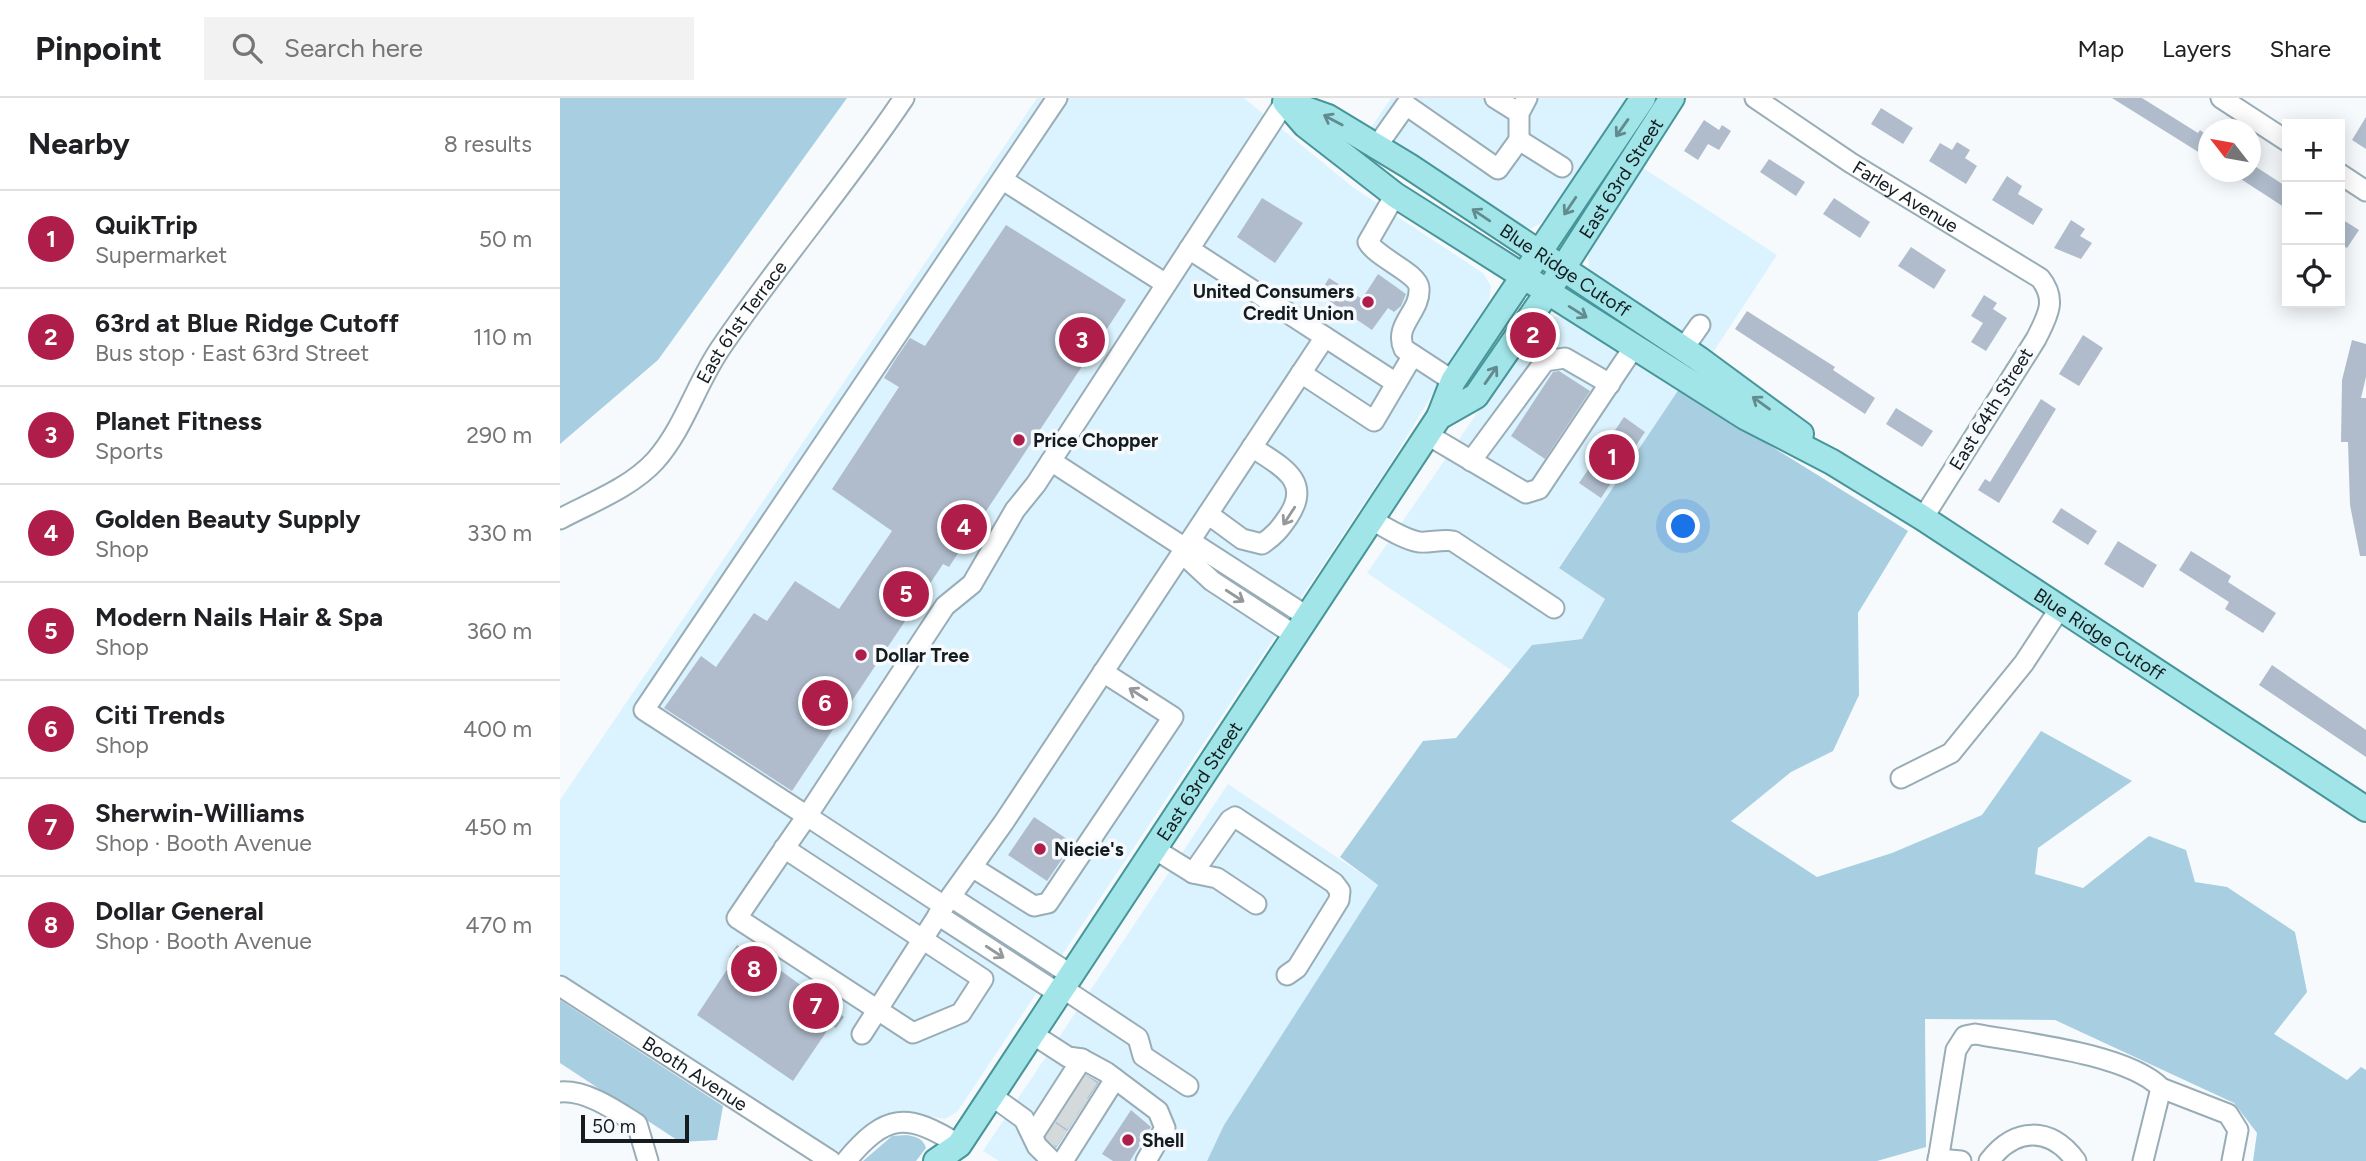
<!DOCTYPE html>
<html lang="en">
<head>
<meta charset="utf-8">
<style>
  :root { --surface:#fff; --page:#f2f2f2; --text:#202124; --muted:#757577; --line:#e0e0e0; --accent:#af1d4b }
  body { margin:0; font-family:Figtree,sans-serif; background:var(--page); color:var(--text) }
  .controls { position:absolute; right:21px; top:21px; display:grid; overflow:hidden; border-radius:0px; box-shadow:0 4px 18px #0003 }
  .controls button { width:63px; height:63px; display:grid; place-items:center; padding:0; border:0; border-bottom:2px solid var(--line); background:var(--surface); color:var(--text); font:35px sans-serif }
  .compass { position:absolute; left:1638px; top:21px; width:63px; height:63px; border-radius:50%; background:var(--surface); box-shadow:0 4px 18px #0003; rotate:301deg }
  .scale { position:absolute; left:21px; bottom:18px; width:108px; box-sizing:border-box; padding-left:7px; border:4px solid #141c20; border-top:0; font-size:19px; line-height:24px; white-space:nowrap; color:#141c20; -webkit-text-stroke:5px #f6fafc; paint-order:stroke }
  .you { position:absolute; left:1124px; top:429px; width:24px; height:24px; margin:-18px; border:5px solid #fff; border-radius:50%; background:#1a73e8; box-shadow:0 0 0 10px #1a73e833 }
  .badge { display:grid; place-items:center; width:46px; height:46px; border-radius:50%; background:var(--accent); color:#fff; font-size:23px; font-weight:700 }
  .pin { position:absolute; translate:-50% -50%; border:4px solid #fff; box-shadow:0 2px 7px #0006 }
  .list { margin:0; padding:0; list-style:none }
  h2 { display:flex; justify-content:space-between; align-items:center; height:91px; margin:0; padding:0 28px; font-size:30px }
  h2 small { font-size:23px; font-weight:400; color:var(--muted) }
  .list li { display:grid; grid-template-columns:46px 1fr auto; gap:21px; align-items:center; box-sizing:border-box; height:98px; padding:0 28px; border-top:2px solid var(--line) }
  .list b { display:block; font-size:26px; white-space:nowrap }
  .list p { margin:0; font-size:23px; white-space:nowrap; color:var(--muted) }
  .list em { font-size:23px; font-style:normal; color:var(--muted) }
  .icon { flex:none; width:38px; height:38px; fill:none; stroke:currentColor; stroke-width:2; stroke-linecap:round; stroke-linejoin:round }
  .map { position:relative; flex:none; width:1806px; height:1063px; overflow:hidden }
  header { display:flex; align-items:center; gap:42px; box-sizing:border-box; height:98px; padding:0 35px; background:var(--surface); border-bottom:2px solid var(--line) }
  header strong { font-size:33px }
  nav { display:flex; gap:38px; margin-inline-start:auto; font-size:24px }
  .search { width:490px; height:63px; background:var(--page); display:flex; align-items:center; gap:18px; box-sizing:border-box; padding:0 24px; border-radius:0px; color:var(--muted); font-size:26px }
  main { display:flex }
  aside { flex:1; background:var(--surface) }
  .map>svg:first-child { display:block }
  .built { fill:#dbf3fe }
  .green { fill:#a8cee1 }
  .building { fill:#b0bccc }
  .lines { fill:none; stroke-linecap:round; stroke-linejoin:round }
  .minor-tunnel { stroke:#d4d9db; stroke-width:19; stroke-dasharray:19 10; stroke-linecap:butt }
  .minor-casing { stroke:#99adb7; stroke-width:23 }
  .major-casing { stroke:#479499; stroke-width:28 }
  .minor { stroke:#fff; stroke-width:19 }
  .major { stroke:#a1e5e9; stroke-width:24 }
  .oneway { stroke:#628b8f }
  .oneway2 { stroke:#95999b }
  .poi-dot { fill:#af1d4b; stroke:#f6fafc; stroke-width:2.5 }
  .labels { text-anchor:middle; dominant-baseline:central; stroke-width:7; stroke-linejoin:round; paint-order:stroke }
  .street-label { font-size:19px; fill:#141c20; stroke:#f6fafc }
  .poi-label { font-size:19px; font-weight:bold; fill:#141c20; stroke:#f6fafc; text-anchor:start }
</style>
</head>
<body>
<header>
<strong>Pinpoint</strong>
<div class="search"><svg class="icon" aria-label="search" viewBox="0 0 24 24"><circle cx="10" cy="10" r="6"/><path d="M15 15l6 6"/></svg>Search here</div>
<nav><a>Map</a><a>Layers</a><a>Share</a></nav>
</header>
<main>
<aside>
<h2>Nearby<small>8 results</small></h2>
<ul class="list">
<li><span class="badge">1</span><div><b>QuikTrip</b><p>Supermarket</p></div><em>50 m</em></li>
<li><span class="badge">2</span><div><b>63rd at Blue Ridge Cutoff</b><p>Bus stop · East 63rd Street</p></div><em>110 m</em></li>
<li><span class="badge">3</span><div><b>Planet Fitness</b><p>Sports</p></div><em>290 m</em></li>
<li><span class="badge">4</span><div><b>Golden Beauty Supply</b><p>Shop</p></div><em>330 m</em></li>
<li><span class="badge">5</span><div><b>Modern Nails Hair &amp; Spa</b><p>Shop</p></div><em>360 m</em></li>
<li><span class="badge">6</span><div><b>Citi Trends</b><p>Shop</p></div><em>400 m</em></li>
<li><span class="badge">7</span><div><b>Sherwin-Williams</b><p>Shop · Booth Avenue</p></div><em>450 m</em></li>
<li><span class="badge">8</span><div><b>Dollar General</b><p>Shop · Booth Avenue</p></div><em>470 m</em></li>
</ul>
</aside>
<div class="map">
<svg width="1806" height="1063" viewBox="0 0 1806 1063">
  <rect width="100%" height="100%" fill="#f6fafc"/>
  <path class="built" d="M477,0H684L794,90L923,175L931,188L929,203L827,371L397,1014L385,1021L346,1014L321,1021L300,1034L288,1049L279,1053L267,1049L0,875V702Z
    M831,0H1071L995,110L981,125L970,131L955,125L810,31Z
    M1080,68L1217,157L1150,259L1029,173L1028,152Z
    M1007,218L1119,291L999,469L1045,501L1022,541L972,547L951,572L807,475L974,232L994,219Z
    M668,686L818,787L664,1027L647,1063H439L423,1053Z"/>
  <path class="green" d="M0,0H287L98,262L0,346Z
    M1119,291L1348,433L1298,515L1299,597L1273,653L1231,674L1171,723L1257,779L1332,755L1422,717L1481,633L1572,683L1478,750L1475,776L1523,790L1589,738L1626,752L1635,784L1667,789L1735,834L1747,894L1714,936L1787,982L1801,969L1806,972V1063H1693L1697,1035L1674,1005L1495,922L1365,921L1366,1049L1317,1063H647L664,1027L818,787L780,759L863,643L896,640L972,547L1022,541L1045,501L999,470Z
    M0,902L163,1008L157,1042L120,1044L0,965Z
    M347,1037C356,1039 363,1040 366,1050L356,1063H303L332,1038Z"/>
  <path class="building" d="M1552,0H1582L1638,35L1640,32L1648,38V60Z
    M1321,10L1353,30L1343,46L1311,26Z
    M1806,19V51L1792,42Z
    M1144,22L1159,32L1162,27L1171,33L1159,52L1148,46L1138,62L1124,53Z
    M1397,44L1410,52L1405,60L1417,68L1406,86L1369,63L1380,45L1392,52Z
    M1209,61L1245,84L1236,98L1200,74Z
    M1690,65L1727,89V111L1670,74H1690Z
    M1447,78L1462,88L1458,96L1483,111L1473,127L1432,102Z
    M702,100L743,125L715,165L677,139Z
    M1274,100L1310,124L1300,140L1263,116Z
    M1780,120L1799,132L1787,150L1780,146Z
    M1511,122L1525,131L1520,138L1532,145L1521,161L1494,150Z
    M446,127L566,202L389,469L383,466L232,693L104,610L141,558L156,569L194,515L207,523L235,483L279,511L332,433L272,391L339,289L324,280L335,262L350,240L365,248Z
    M1351,149L1386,172L1374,191L1338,168Z
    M818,176L846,196L841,208L834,214L828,210L812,232L759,196L769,180L802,201Z
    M1424,197L1437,205L1433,211L1447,220L1426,253L1411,244L1423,225L1411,218Z
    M1187,213L1275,269L1273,272L1315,300L1305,316L1175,231Z
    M1523,237L1543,250L1519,288L1499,276Z
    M1792,242L1806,246V279L1801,300H1806V458H1800L1790,407L1788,344H1781L1782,282Z
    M999,273L1030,293L985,361L951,338L993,274Z
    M1481,301L1496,311L1439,405L1418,392L1425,381L1430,384Z
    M1336,310L1373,333L1362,349L1326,326Z
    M1064,319L1085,334L1041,400L1019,385Z
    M1501,410L1537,433L1528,447L1492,424Z
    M1558,443L1597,467L1583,490L1544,466Z
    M1631,453L1671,478L1668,484L1716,515L1703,535L1665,511L1669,504L1619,472Z
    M1712,567L1806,632V659L1699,587Z
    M474,719L513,745L487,783L448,757Z
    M177,847L214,872L216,869L284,919L276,930L271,927L233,983L137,917L174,861L169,859Z
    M526,977L539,984L496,1050L486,1039Z
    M571,1012L591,1029L570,1063H553L542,1056Z"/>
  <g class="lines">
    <path class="minor-tunnel" d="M517,983L532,993
      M507,998L523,1009
      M497,1013L513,1024
      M486,1030L502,1041"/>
    <g class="minor-casing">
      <g id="minor">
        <path d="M935,0L959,15"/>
        <path id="s1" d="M1195,0L1291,65L1480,180C1498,202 1487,219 1476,241L1363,420"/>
        <path d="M1661,0L1727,43"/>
        <path d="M959,42V15L967,0"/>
        <path d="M817,48L846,7L938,71L959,42L1002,69"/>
        <path d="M1780,76L1806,93"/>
        <path d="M443,82L606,186"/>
        <path d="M835,97L808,144C817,160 858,175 859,190C861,214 833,227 844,251L893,283"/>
        <path d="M765,239L836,285"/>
        <path d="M1123,251L1140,227"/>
        <path d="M741,275L814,323L853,257"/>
        <path d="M868,337L966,395L979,391L1074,249"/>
        <path d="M491,363L625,450"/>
        <path d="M911,363L985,263L1005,260L1050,286"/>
        <path d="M648,416L682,441L702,446C714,438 720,431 728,419C753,382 720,368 692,349"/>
        <path id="s2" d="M0,421C32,404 70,390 95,363C125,329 136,285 162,248C220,163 287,85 344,0"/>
        <path d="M812,422C827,430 843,441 859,444C871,445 881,441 893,443L994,510"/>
        <path d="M630,443L748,519"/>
        <path d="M622,455L652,483L736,538"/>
        <path d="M1341,680L1391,655L1464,565L1500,510"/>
        <path d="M224,750L423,881L401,915L353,935L177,820C200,786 223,752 247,718L84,612L497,0"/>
        <path d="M596,752L633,775L657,780L696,806"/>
        <path d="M412,769L474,808L488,805L613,619L543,574"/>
        <path d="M633,775L670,722L675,719L774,785L780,793L779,802L737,870L727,877"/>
        <path d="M391,799L513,878"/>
        <path d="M384,808L247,718L385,508L412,486L455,412L476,386L725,4"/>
        <path d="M378,817L501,897"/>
        <path id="s3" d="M0,888L271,1063"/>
        <path d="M504,891L578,940L583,958L628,988"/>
        <path d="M302,936L384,808L444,724L765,239L629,151"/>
        <path d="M474,937L508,959L522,961L546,974L598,1013L605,1030L586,1063"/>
        <path d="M1601,990L1668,1016L1678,1032L1672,1063"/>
        <path d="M0,994C27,992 55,1012 77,1026L88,1063"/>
        <path d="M432,998L464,1021L477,1048L492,1063"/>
        <path d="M473,1037L522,961"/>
        <path d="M1378,1061L1401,1063"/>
        <path d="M286,1063C326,1015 347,1014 399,1047"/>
        <path d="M503,1063L555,981"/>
        <path d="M1378,1063L1396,952L1405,938L1415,936C1464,945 1568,956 1601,990L1583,1063"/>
        <path d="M1429,1063C1455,1029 1490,1028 1516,1063"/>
      </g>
    </g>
    <g class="major-casing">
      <g id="major">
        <path id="s4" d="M725,4L745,27L835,97L1185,319L1272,364L1363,420L1806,711"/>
        <path id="s5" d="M726,4L768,19L849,68L1139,261L1241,336"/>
        <path id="s6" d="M879,319L916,298L987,195L1112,0"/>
        <path id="s7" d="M376,1063L399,1047L879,319L893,283L1083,0"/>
      </g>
    </g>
    <use href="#minor" class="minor"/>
    <use href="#major" class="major"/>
  </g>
  <defs><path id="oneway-shaft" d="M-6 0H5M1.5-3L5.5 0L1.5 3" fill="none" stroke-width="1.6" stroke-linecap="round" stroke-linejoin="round" transform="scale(1.75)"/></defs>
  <g class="oneway">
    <use href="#oneway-shaft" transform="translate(773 22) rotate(-152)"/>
    <use href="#oneway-shaft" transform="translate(1062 30) rotate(125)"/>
    <use href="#oneway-shaft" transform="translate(1010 108) rotate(124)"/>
    <use href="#oneway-shaft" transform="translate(921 117) rotate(-146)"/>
    <use href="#oneway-shaft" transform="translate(1018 214) rotate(32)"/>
    <use href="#oneway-shaft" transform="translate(931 277) rotate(-55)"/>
    <use href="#oneway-shaft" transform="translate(1201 305) rotate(-144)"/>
  </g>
  <g class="oneway2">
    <use href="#oneway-shaft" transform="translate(729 418) rotate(123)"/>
    <use href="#oneway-shaft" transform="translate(675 498) rotate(33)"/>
    <use href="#oneway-shaft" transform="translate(578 596) rotate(-147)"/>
    <use href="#oneway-shaft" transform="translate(435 854) rotate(33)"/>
  </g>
  <g class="poi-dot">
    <circle cx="808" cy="204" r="7"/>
    <circle cx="459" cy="342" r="7"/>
    <circle cx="301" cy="557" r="7"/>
    <circle cx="480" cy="751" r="7"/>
    <circle cx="568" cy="1042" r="7"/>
  </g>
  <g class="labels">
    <g class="street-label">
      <text stroke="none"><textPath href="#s6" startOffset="304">East 63rd Street</textPath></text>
      <text stroke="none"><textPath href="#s1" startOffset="180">Farley Avenue</textPath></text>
      <text stroke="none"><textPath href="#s5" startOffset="327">Blue Ridge Cutoff</textPath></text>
      <text stroke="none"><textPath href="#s2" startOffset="276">East 61st Terrace</textPath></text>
      <text transform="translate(1431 311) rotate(-58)">East 64th Street</text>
      <text stroke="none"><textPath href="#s4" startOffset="975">Blue Ridge Cutoff</textPath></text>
      <text stroke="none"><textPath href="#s7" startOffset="464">East 63rd Street</textPath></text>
      <text stroke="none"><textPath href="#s3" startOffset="161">Booth Avenue</textPath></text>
    </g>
    <g class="poi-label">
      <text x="794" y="193" text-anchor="end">United Consumers<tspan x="794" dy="22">Credit Union</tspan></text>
      <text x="473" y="342">Price Chopper</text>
      <text x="315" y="557">Dollar Tree</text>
      <text x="494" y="751">Niecie's</text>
      <text x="582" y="1042">Shell</text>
    </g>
  </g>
</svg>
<div class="controls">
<button>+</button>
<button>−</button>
<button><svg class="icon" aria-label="locate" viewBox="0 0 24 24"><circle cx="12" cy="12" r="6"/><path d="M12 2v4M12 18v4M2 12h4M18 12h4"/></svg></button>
</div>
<svg class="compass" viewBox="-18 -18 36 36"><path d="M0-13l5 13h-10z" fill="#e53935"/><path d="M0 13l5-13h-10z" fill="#757577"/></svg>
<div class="scale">50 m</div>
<div class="you"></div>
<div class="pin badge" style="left:1052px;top:359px">1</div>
<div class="pin badge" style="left:973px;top:237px">2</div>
<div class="pin badge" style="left:522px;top:242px">3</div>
<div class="pin badge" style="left:404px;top:429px">4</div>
<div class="pin badge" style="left:346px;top:496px">5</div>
<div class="pin badge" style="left:265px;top:605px">6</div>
<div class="pin badge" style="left:256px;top:908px">7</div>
<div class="pin badge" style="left:194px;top:871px">8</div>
</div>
</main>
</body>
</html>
